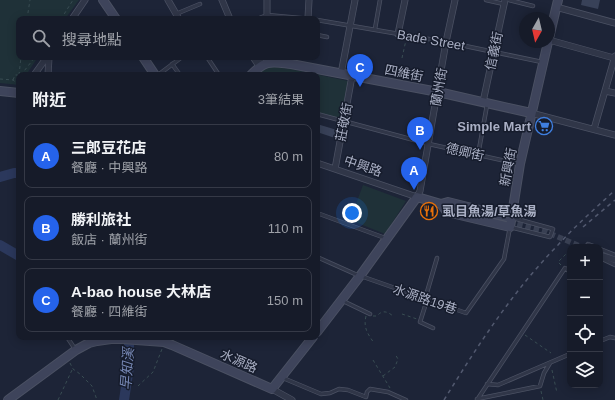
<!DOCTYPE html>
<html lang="zh-TW">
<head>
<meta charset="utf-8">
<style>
  :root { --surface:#161b29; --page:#232835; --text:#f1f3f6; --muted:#9ea1a8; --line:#353946; --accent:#2563eb }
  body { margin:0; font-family:Arial,"Noto Sans TC",sans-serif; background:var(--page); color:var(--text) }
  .controls { position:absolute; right:12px; bottom:12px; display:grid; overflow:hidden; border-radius:8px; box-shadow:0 2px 10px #0003 }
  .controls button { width:36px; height:36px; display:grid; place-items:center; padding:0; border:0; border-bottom:1px solid var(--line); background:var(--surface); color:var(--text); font:20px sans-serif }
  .compass { position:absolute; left:519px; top:12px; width:36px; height:36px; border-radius:50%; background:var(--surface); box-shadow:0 2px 10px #0003; rotate:188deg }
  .you { position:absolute; left:352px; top:213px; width:14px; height:14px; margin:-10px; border:3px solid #fff; border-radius:50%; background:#1a73e8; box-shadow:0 0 0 6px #1a73e833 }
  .badge { display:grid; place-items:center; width:26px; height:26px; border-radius:50%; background:var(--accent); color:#fff; font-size:13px; font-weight:700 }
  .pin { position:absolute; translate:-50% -33px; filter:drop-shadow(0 1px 2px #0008) }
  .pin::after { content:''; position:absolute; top:21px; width:14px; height:12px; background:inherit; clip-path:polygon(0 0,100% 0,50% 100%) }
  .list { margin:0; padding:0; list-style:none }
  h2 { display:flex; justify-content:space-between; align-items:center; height:52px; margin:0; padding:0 16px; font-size:17px }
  h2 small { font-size:13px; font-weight:400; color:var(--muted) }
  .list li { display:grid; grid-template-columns:26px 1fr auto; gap:12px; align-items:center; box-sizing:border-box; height:64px; margin:0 8px 8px; padding:0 8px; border:1px solid var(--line); border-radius:8px }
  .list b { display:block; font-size:15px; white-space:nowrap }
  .list p { margin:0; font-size:13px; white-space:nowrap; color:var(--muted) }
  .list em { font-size:13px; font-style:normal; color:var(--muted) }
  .icon { flex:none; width:22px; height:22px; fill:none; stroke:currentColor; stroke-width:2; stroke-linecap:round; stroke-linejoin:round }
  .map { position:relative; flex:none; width:615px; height:400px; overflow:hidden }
  .search { position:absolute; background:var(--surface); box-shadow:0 2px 10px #0003; left:16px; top:16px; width:304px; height:44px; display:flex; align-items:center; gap:10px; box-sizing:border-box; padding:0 14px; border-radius:8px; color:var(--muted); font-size:15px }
  .panel { position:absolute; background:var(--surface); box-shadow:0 2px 10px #0003; left:16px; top:72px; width:304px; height:268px; border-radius:8px }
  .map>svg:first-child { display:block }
  .green { fill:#1f3138 }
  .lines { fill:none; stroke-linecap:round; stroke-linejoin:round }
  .river { stroke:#2b385c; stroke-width:10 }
  .building { fill:#384158 }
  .street-tunnel { stroke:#394053; stroke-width:5.5; stroke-dasharray:5.5 3; stroke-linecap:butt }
  .lane-casing { stroke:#4b5163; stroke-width:4.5 }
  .street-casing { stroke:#4b5163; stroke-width:7 }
  .secondary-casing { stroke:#4b5163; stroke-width:10 }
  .path { stroke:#394d53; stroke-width:1; stroke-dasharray:3 3; stroke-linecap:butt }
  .lane { stroke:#303648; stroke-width:3 }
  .street { stroke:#303648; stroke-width:5.5 }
  .secondary { stroke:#3e445b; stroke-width:8 }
  .rail { stroke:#52596f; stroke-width:1.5; stroke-dasharray:4 4; stroke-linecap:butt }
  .labels { text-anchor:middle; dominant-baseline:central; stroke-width:3; stroke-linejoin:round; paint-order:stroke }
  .street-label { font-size:13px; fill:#aab0c5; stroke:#161c2c }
  .poi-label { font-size:13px; font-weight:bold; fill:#aab0c5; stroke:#161c2c; text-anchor:end }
  .water-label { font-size:14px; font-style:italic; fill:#7788b5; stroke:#161c2c }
</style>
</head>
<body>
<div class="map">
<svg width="615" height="400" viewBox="0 0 615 400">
  <rect width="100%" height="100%" fill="#1d2437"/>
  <path class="green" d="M0,0H79L65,19H19V57H38L26,75H19V85L0,83Z
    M272,67L291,69L348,81L341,119L317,112V75H257L261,70Z
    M363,185L406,201L385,234L350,220Z"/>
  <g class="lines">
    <path class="river" d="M0,177L14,173H19
      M0,245L19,256
      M124,400L129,367V337"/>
  </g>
  <path class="building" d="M582,0H600L598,9L581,5Z
    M317,124L337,130L335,138L317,132Z"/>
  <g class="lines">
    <path class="street-tunnel" d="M509,222L544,231L582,247"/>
    <g class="lane-casing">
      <path id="lane" d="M486,0L504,4
        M509,0L533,6
        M176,14L200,4
        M257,19L267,15L311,19
        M317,20L446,42L542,62
        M375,29L380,0
        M317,35L327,37
        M207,57L219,75
        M172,64L180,75
        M158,75L182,57
        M317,114L429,144L519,164
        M478,155L487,105
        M317,213L385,238
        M586,247L588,244L596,247
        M600,249L615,255
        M317,257L355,274L466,313L504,259L510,227L550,237L553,229L513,218
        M600,258L615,265
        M425,299L437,258
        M427,300L420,322L433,328
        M343,301L370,314
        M67,337L75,349
        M600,341L610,337L615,338
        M283,378L321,394L330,393L339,389L348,390L366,397L367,392L370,389L388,392L406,400
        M487,384L498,385L570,354
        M477,399L540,386L544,373L550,363
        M477,400L565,268L570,272"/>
    </g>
    <g class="street-casing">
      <path id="street" d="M168,0L179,19
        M222,0L230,19
        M556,7L615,23
        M308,18L309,0
        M72,19L85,0
        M267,19V0
        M398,34L405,0
        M549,40L614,58
        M253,57L259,66
        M259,66L261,57
        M341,74L355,0
        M34,75L47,57
        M48,75L49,57
        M605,91L615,93
        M483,102L505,0
        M531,113L615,135
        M594,129L615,56
        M317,163L417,197L420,191L446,42L455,0
        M335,169L352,76
        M603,256L615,260
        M272,389L292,400"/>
    </g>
    <g class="secondary-casing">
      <path id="secondary" d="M103,0L116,19
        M549,38L558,0
        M143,57L155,75
        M251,75C266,59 272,62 291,64L438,92L531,113
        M0,91L19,93
        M441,204L447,212L510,227L520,164L548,42
        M317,332L360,276L417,197L441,204L448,202L511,218
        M8,400L76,350L89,343L97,341L111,339H122L164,342L172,345L272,389L313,337"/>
    </g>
    <path class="path" d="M27,19L30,0
      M61,19L73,0
      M402,58L406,40
      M19,75L21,57
      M21,75L35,57
      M0,79L13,80L17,83H19
      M13,80L15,75H19
      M561,265L558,262L570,250
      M402,314L417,319
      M366,316C363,328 368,334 374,343
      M373,316H377C382,310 387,311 393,316
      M525,335L551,353
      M373,360L390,388
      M70,363L73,369L80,374L92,386L97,400
      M552,370L557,393
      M383,376L395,367L398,359L395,354
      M138,386L153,372L162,349
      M541,391L543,400
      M58,400L72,370"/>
    <use href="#lane" class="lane"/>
    <use href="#street" class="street"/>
    <use href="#secondary" class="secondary"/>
    <path class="rail" d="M583,227L615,200
      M444,400C478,345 513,291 558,245C576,225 596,208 615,190"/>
  </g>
  <defs>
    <g id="supermarket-ring" transform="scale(0.9)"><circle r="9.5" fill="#161c2c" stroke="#3f7fe0" stroke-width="1.5"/><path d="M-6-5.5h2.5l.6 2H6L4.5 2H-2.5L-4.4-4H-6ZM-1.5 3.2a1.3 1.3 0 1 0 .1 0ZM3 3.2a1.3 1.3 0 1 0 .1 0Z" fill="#3f7fe0"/></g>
    <g id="restaurant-ring" transform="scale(0.9)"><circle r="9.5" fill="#161c2c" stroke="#e8710a" stroke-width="1.5"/><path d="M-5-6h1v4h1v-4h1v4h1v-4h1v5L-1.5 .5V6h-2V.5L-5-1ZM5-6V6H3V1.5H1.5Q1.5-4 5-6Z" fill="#e8710a"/></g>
  </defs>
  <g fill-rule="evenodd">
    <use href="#supermarket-ring" x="544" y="126"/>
    <use href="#restaurant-ring" x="429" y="211"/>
  </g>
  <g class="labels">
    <g class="street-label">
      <text transform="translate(431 40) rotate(10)">Bade Street</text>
      <text transform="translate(494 51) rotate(-78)">信義街</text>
      <text transform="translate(404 73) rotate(11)">四維街</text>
      <text transform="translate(439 87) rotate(-80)">蘭州街</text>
      <text transform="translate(344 122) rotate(-79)">莊敬街</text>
      <text transform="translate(465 152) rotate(13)">德卿街</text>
      <text transform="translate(363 166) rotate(19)">中興路</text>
      <text transform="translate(508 167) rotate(-79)">新興街</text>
      <text transform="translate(425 299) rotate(19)">水源路19巷</text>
      <text transform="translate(239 361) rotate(24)">水源路</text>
    </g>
    <g class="poi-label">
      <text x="531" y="126">Simple Mart</text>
      <text x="442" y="211" text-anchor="start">虱目魚湯/草魚湯</text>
    </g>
    <g class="water-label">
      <text transform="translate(127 369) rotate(-86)">早知溪</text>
    </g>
  </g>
</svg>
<div class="controls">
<button>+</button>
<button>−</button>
<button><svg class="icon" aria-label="locate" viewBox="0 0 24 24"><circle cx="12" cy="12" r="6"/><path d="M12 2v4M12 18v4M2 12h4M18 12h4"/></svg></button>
<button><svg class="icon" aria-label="layers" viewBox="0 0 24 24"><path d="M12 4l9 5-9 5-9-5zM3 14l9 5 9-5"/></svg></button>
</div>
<svg class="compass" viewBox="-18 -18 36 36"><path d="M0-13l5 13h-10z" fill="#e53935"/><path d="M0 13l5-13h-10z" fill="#9ea1a8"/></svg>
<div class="you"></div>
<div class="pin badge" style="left:414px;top:190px">A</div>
<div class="pin badge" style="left:420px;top:150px">B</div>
<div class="pin badge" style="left:360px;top:87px">C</div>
<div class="search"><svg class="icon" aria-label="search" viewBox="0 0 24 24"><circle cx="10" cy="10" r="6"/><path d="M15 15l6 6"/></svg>搜尋地點</div>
<section class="panel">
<h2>附近<small>3筆結果</small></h2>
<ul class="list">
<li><span class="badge">A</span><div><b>三郎豆花店</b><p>餐廳 · 中興路</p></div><em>80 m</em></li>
<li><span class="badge">B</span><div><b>勝利旅社</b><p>飯店 · 蘭州街</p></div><em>110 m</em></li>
<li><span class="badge">C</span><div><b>A-bao house 大林店</b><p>餐廳 · 四維街</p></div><em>150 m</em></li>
</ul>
</section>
</div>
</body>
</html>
